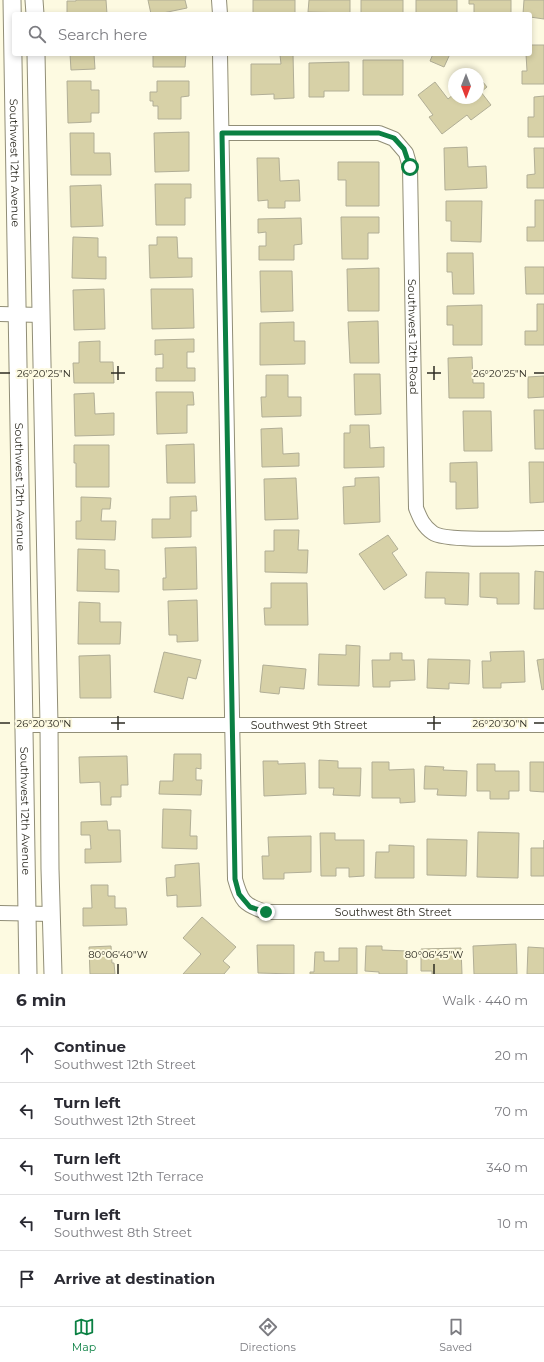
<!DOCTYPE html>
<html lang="en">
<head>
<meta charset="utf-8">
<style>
  :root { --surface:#fff; --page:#f7f7f7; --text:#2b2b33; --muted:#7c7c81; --line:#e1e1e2; --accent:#0b8043 }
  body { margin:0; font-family:Montserrat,sans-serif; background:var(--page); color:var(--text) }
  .compass { position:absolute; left:448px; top:68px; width:36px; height:36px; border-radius:50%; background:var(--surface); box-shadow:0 2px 6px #0003; rotate:180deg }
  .stop { position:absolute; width:12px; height:12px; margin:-9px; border:3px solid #0b8043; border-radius:50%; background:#fff }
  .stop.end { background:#0b8043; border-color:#fff; box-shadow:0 1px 4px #0008 }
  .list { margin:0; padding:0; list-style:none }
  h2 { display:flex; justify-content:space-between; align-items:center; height:52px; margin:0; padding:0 16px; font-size:17px }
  h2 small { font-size:13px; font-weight:400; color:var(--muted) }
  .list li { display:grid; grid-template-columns:26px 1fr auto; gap:12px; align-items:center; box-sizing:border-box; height:56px; padding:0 16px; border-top:1px solid var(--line) }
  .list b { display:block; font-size:15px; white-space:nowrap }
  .list p { margin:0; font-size:13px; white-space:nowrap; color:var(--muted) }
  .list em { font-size:13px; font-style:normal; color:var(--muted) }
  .icon { flex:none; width:22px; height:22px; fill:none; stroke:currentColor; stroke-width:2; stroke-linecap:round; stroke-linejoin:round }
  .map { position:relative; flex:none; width:544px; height:974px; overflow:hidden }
  .search { position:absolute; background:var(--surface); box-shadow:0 2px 6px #0003; left:12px; right:12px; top:12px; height:44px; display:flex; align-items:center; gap:10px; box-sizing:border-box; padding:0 14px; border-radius:4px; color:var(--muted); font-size:15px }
  .sheet { height:332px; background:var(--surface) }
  nav { display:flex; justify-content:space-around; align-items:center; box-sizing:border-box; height:56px; border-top:1px solid var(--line); background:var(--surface); font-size:11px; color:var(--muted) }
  nav a { display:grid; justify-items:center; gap:2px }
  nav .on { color:var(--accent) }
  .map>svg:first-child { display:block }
  .building { fill:#d7d1a7; stroke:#b1ae96 }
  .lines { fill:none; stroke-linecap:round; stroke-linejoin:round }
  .minor-casing { stroke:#918e77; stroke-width:16 }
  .tertiary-casing { stroke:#918e77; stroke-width:19 }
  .minor { stroke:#fff; stroke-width:14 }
  .tertiary { stroke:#fff; stroke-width:17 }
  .route { stroke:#0b8043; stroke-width:5 }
  .ticks { fill:none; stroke:#2e2c23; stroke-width:1.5 }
  .labels { text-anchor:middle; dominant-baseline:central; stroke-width:4; stroke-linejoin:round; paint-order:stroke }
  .street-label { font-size:11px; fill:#2e2c23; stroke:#fdfae1 }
  .ticks-label { font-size:10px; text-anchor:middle; fill:#2e2c23; stroke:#fdfae1; stroke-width:4; stroke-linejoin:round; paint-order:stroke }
</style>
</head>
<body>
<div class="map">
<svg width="544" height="974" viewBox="0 0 544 974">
  <rect width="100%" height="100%" fill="#fdfae1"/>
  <path class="building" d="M76,0H106L107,14H67V1H76Z
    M148,0H185L187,8L158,14H151Z
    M253,0H295V14H253Z
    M309,0H350V13L308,12Z
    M361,0H403V14H361Z
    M416,0H457V13L416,14Z
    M469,0H511V14H474V4H469Z
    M524,0H544V19L530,17V14H523Z
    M530,45H544V84H522V71H527L526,54H530Z
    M70,54H94L95,69L71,70Z
    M153,54H186L185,67H153Z
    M293,54L294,98L274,99V94L251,95V64H281L280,55Z
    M433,54H450L444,67L430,61Z
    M363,60H403V95H363Z
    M349,62V91H324V97H309V63Z
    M478,76L487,87L481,92L491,105L471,120L467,115L442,134L429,117L433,115L418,95L435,82L448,99L454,94V98H478Z
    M67,81H91V90H99V113H91V122L68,123Z
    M157,81H189V96L181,97V119H158V106H153V101H150V92H157Z
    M544,96V137H528V117H534V97Z
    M189,132V171L155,172L154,133Z
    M70,133H94V153H110L111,175H71Z
    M467,147L468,167L486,166L487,188L445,190L444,148Z
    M534,148H544V188H527V175L535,174Z
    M257,158H279L280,181L299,180L300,201H285V208H268V200L258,201Z
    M338,162H379V206H346V180H338Z
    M155,184H191V198H185V225H156Z
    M101,185L103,226L71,227L70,186Z
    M535,200H544V241H527V227H535Z
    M446,201H482L481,242L451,241V221H446Z
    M341,217H379V233H368V259H342Z
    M301,218L302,244L294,245V260H259V246H266V232L258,233V219Z
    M73,237L98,238V257H106V279L72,278Z
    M157,237H177L178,258H192V277L150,278L149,245H157Z
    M447,253H473L474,294H453L452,272H447Z
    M525,267H544V294H526Z
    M379,268V311H348L347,269Z
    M260,271H292L293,311L261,312Z
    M104,289L105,329L74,330L73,290Z
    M151,289H193L194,328L152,329Z
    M537,304H544V345H525V331H537Z
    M482,305V345H453V325H447V306Z
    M378,321L379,363H350L348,322Z
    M294,322V341H305V364L260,365V323Z
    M194,339V352H187V368H195V381H156V368H163V354L155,355V340Z
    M100,341V362H113L114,383H74L73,363H79V342Z
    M472,357L473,383H484V398H449L448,358Z
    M354,374H380L381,414L355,415Z
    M266,375H288V397H301V416L262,417L261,397H266Z
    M544,376V397L528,398V377Z
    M156,392H193L194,405H187V433L157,434Z
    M94,393L95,414L114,413V435L75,436L74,394Z
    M534,410H544V449H535Z
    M463,411H491L492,451H464Z
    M350,425H369L370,448L384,447V467L344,468V433H350Z
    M282,428L283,454L299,453V466L262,467L261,429Z
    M194,444L195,483H167L166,445Z
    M74,445H109V487H76V463H74Z
    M477,462L478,508L456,509V482H450V463Z
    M529,462H544V502L530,503Z
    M379,477L380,522L344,524L343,487L355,486V478Z
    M296,478L298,519L265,520L264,479Z
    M196,496L197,511H191V537L152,538V519H170V497Z
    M81,497L111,498L110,509H102L101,521H116L115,540L76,539V521H81Z
    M274,530H299L298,550H308L307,573L265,572V551H274Z
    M388,535L398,549L392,553L407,575L384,590L359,554Z
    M196,547L197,589L163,590V578H166L165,548Z
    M78,549L105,550V569L119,570V592L77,591Z
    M535,571L544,572V609H534Z
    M426,572L469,573L468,605L445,604V598H425Z
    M480,573H519V604H497V598L480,597Z
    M271,583H307L308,625H265L264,608H271Z
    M197,600L198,641L177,642V635H169L168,601Z
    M79,602L100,603V622H121L120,644H78Z
    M346,645L360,646L359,686L318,685L319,654L346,655Z
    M524,651L525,682L501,683V688H483L482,661H491L490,652Z
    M164,652L201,660L196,679L188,677L183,699L154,692Z
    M390,653H402V660H414L415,680L390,681V687H373L372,660H390Z
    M110,655L111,698H80L79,656Z
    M428,659L470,660L469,684L449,683V689L427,688Z
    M544,659V689L542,690L537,660Z
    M263,665L306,669L304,689L280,687L279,694L260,692Z
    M174,754H201V769L196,768V780H202L201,795L159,794L160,781H173Z
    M127,756L128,785H121V797H111V805H101L100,782L80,783L79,757Z
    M319,760L338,761V768H361L360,796L333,795L334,788H319Z
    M263,761H278V764L305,763L306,794L264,796Z
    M372,762H389V770L414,769L415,802L400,803V798H372Z
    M530,762H544V792L530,791Z
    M477,764H495V771H519V791H509V799H490V791H477Z
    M425,766L444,767L443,770L467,771L466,796L437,795L438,789H424Z
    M163,809L191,810L190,836H197V849L162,848Z
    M107,821L108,830H120L121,862L85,863V849H91L90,835H81V822Z
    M478,832L519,833L518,878L477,877Z
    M320,833H335V840H364V876L349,877V868H336V876H321Z
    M311,836V872L284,873V879H263L262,856H269L268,837Z
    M427,839L467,840L466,876L427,875Z
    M544,840V876H531V848H544Z
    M389,845L414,846V878H375L376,852H389Z
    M199,863L201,906L177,907V895L167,896L166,878L175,877V865Z
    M91,885H108V896H115V908H126L127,925L83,926V908H92Z
    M202,917L236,947L223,961L230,967L224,974H183L201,954L183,938Z
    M516,944L517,974H474L473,946Z
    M257,945H294V974L258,973Z
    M111,946L112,963H114L115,974H90L89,947Z
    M366,946H382V950L407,951V974H379V972L365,971Z
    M528,947L544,948V974H527Z
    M339,948H357V974H310V972H314L315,952H324V961H339Z
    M461,948L462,974H432V971H421V949Z"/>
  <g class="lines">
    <g class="minor-casing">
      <g id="minor">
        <path d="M219,0L220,14"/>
        <path id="s1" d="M220,54L235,879C241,901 244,905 266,912H544"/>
        <path id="s2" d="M222,133H379L394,139L406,153L410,167L416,508C420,518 423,526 433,533C446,542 524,538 544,538"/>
        <path d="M0,314L41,315"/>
        <path id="s3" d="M25,725H544"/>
        <path d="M0,913L51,914"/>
      </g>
    </g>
    <g class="tertiary-casing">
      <g id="tertiary">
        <path id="s4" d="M12,0L28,974"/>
        <path d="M34,0L35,14"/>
        <path d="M36,54L49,725L50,869L53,974"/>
      </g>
    </g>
    <use href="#minor" class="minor"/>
    <use href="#tertiary" class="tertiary"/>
  </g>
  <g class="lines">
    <path class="route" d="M266,912L250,907L239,894L235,879L222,133H379L394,138L404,149L410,167"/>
  </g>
  <path class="ticks" d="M118,366V380M434,366V380M0,373H10M111,373H125M427,373H441M534,373H544M118,716V730M434,716V730M0,723H10M111,723H125M427,723H441M534,723H544M118,964V974M434,964V974"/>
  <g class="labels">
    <g class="street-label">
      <text stroke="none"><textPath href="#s4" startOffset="163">Southwest 12th Avenue</textPath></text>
      <text stroke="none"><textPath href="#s2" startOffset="376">Southwest 12th Road</textPath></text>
      <text stroke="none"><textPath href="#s4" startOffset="487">Southwest 12th Avenue</textPath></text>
      <text stroke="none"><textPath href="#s3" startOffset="284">Southwest 9th Street</textPath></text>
      <text stroke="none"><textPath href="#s4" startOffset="811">Southwest 12th Avenue</textPath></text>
      <text stroke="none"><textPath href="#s1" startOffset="1001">Southwest 8th Street</textPath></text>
    </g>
  </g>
  <g class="ticks-label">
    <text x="500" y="377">26°20'25"N</text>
    <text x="44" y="377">26°20'25"N</text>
    <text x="500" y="727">26°20'30"N</text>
    <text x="44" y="727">26°20'30"N</text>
    <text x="118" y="958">80°06'40"W</text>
    <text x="434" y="958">80°06'45"W</text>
  </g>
</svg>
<svg class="compass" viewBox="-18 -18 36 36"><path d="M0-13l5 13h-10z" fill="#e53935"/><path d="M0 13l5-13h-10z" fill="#7c7c81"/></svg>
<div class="stop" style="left:410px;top:167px"></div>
<div class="stop end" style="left:266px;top:912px"></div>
<div class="search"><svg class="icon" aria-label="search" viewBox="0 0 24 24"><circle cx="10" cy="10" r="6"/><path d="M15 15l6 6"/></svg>Search here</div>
</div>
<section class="sheet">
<h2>6 min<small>Walk · 440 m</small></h2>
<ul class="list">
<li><svg class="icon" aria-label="ahead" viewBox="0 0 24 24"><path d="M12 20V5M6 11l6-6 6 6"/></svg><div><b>Continue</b><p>Southwest 12th Street</p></div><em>20 m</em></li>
<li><svg class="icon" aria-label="left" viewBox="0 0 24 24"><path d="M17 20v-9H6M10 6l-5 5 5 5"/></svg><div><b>Turn left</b><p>Southwest 12th Street</p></div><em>70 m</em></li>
<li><svg class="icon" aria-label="left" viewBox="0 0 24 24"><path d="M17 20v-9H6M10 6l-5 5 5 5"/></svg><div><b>Turn left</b><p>Southwest 12th Terrace</p></div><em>340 m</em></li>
<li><svg class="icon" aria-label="left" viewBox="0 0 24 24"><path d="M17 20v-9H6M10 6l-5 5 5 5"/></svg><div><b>Turn left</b><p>Southwest 8th Street</p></div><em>10 m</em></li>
<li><svg class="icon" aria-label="arrive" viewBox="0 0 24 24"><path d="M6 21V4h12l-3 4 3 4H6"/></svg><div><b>Arrive at destination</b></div></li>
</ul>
</section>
<nav>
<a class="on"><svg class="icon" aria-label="map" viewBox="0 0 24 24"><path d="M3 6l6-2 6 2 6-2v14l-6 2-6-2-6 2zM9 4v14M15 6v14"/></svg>Map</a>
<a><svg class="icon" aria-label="directions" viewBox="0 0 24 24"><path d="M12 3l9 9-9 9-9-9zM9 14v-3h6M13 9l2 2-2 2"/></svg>Directions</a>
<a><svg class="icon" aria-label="saved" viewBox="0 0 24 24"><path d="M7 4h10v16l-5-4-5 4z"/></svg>Saved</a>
</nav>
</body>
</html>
